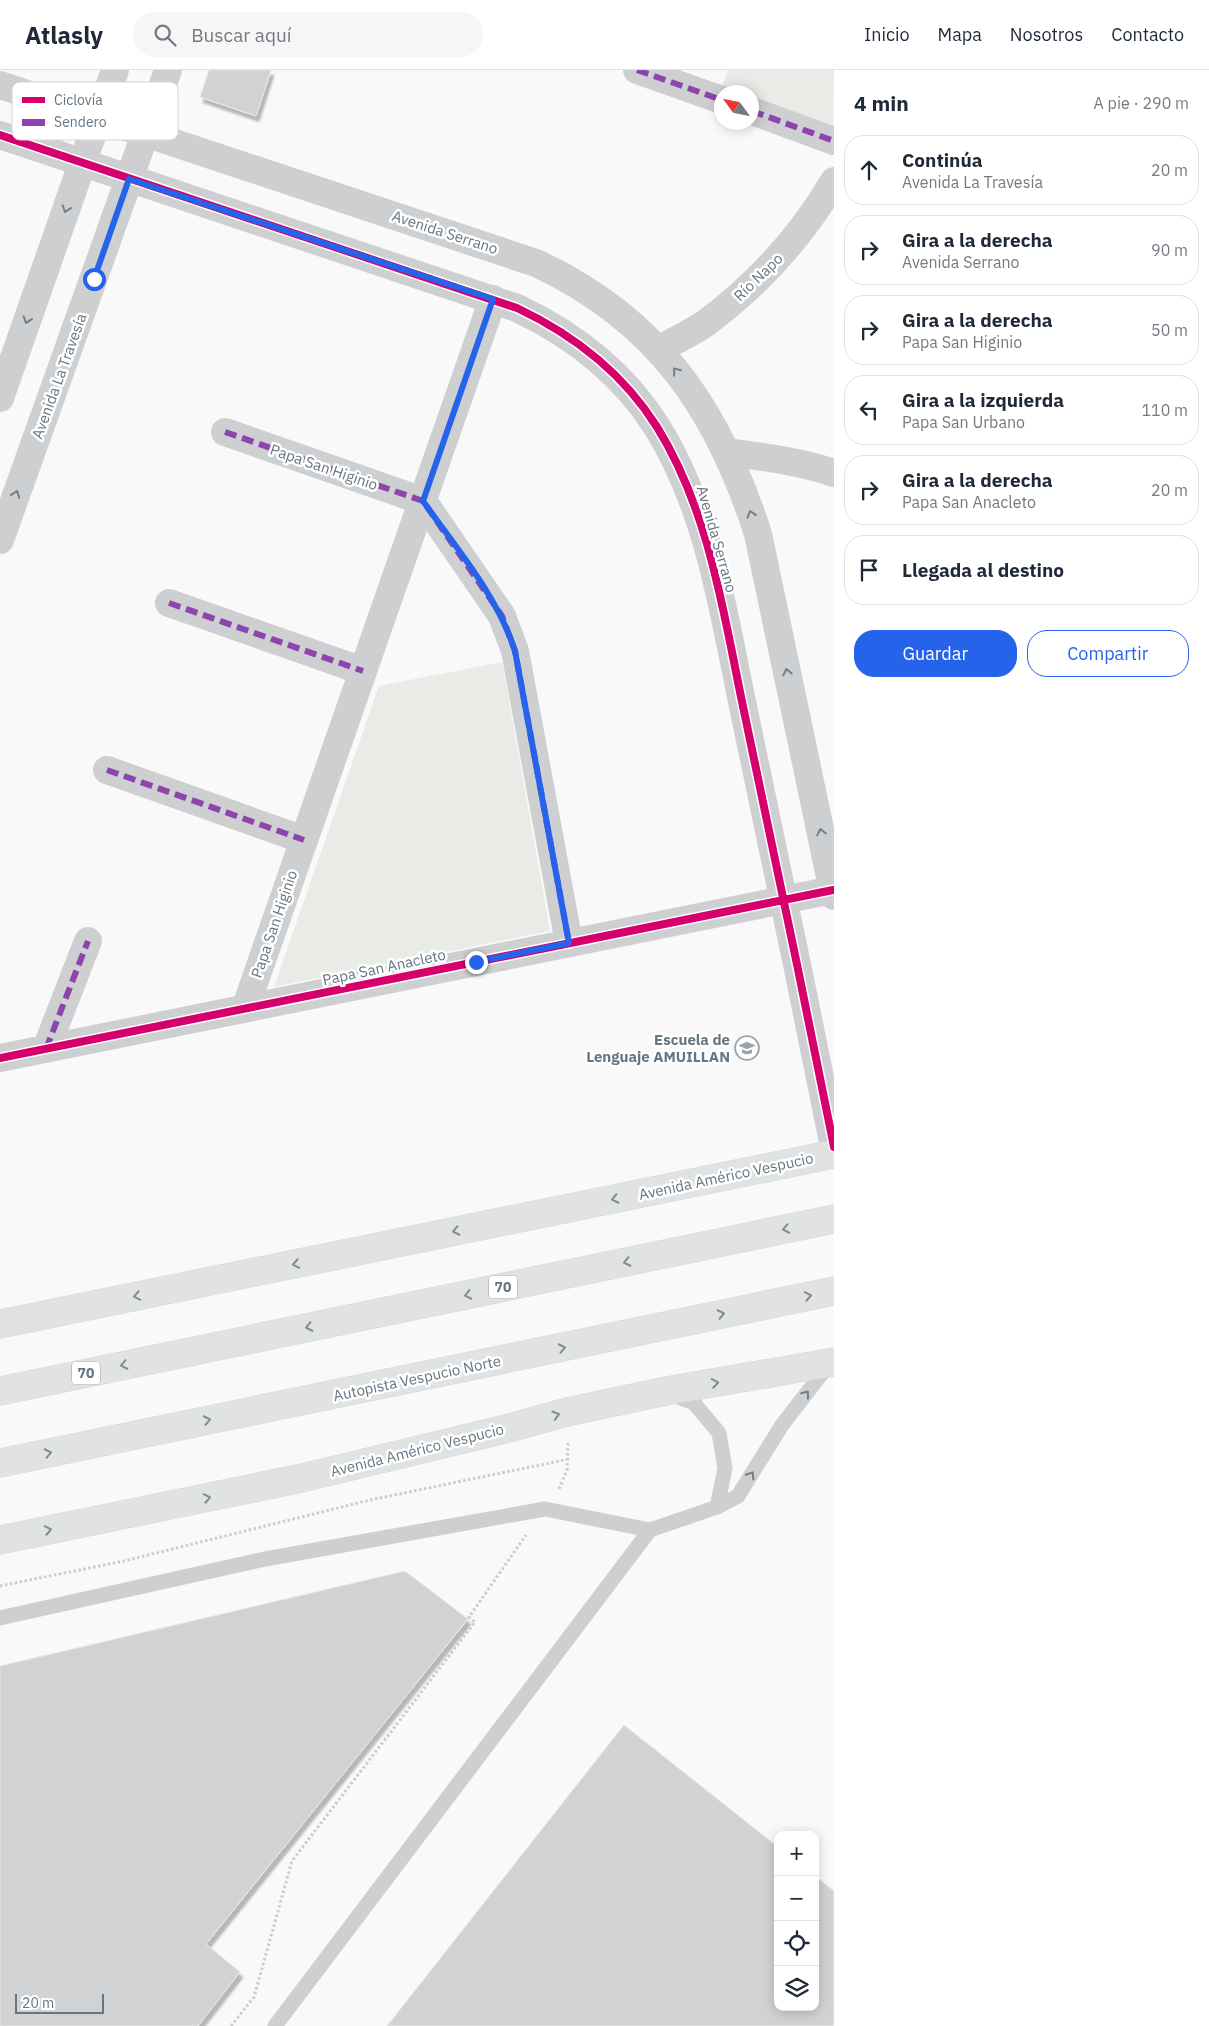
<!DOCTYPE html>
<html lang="es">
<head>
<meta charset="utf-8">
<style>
  :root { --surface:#fff; --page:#f6f6f7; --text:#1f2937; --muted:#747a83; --line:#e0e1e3; --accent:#2563eb }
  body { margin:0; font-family:"IBM Plex Sans",sans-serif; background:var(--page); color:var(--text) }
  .controls { position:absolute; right:15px; bottom:15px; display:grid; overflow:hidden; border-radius:10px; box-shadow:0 2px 12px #0003 }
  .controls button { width:45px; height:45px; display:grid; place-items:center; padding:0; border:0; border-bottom:1px solid var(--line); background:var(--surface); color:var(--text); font:25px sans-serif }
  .compass { position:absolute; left:714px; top:15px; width:45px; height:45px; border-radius:50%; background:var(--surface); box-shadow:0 2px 12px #0003; rotate:303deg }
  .scale { position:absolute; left:15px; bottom:12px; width:89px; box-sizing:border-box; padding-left:5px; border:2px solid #657683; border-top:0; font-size:14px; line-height:18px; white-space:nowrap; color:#657683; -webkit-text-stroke:4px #fff; paint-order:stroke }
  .stop { position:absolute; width:15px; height:15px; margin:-11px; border:4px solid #2563eb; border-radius:50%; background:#fff }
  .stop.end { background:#2563eb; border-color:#fff; box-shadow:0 1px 5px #0008 }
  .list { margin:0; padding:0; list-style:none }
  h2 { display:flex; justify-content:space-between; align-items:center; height:65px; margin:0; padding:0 20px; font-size:21px }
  h2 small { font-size:16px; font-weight:400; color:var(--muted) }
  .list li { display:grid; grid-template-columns:32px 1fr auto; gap:15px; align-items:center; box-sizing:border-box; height:70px; margin:0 10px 10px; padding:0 10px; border:1px solid var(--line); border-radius:20px }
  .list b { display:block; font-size:19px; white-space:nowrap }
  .list p { margin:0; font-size:16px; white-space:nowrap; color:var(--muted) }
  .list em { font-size:16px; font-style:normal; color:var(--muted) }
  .actions { display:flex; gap:10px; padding:15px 20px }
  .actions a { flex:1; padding:11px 0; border:1px solid var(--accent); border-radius:20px; text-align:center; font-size:18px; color:var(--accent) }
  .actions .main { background:var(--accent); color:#fff }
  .icon { flex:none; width:28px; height:28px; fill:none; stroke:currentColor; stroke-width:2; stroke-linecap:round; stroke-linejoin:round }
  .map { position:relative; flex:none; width:834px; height:1956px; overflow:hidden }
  header { display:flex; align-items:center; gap:30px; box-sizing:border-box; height:70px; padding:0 25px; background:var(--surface); border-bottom:1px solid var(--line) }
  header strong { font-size:24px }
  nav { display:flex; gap:28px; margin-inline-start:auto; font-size:18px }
  .search { width:350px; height:45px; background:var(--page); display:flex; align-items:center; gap:12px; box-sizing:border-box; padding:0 18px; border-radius:28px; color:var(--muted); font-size:19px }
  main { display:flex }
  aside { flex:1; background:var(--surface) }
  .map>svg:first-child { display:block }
  .green { fill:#e8ebe6 }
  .building { fill:#d0d2d3; stroke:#e8e8e8; filter:url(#shadow) }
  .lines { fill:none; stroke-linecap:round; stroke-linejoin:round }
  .secondary-casing { stroke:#d5d6d7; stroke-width:29 }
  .motorway-casing { stroke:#d5d6d6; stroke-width:29 }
  .path { stroke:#cbcccd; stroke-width:3; stroke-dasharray:2.5 2.5; stroke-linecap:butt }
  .service { stroke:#cecfd0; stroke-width:15 }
  .minor { stroke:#cecfd0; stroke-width:28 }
  .tertiary { stroke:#cecfd0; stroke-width:28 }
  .secondary { stroke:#e1e2e2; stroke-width:28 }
  .motorway { stroke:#e1e2e2; stroke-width:28 }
  .quiet { stroke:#8e44ad; stroke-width:6; stroke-dasharray:12 6; stroke-linecap:butt }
  .cycleway-casing { stroke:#fff; stroke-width:11 }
  .cycleway { stroke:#d6006c; stroke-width:8 }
  .oneway { stroke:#707f8b }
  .oneway2 { stroke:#7e8c96 }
  .route { stroke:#2563eb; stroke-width:6 }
  .labels { text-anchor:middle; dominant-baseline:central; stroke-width:5; stroke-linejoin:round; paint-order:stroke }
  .shield { fill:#fff; stroke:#939fa8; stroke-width:1 }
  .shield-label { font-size:14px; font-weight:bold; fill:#657683 }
  .street-label { font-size:15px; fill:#657683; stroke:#fff }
  .poi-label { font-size:15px; font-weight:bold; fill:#657683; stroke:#fff; text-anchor:end }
  .key { fill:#fff; stroke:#d1d6da; stroke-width:1 }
  .key-label { font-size:14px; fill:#657683 }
</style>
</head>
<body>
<header>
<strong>Atlasly</strong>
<div class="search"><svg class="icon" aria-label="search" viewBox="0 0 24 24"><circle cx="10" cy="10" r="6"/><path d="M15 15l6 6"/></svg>Buscar aquí</div>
<nav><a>Inicio</a><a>Mapa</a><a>Nosotros</a><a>Contacto</a></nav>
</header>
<main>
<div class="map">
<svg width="834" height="1956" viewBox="0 0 834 1956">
  <defs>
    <filter id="shadow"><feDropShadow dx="3" dy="5.5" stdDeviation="1" flood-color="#0004"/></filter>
  </defs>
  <rect width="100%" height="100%" fill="#f9f9f9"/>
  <path class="green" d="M728,0H834L833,56L752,27V22H739L722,16Z
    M502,592L550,861L274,917L379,616Z"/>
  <path class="building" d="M209,0H271L256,46L200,27Z
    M405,1501L468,1549L206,1874L240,1902L198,1956H0V1596Z
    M624,1655L778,1777V1937H815V1806L834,1821V1956H387Z"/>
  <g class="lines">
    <g class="secondary-casing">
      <path id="secondary" d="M0,1254L834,1084
        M0,1470L302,1408L509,1358L567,1342L666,1321L834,1292"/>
    </g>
    <g class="motorway-casing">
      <path id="motorway" d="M0,1321L834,1149
        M0,1393L834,1221"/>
    </g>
    <path class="path" d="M559,1419L567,1400L568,1372
      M0,1516L124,1491L370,1430L569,1389
      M231,1956L254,1927L292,1791L475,1552L469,1547L526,1465"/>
    <path class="service" d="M671,1324L694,1333L719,1363L725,1398L717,1437
      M0,1548L265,1489L545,1439L650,1460
      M275,1956L650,1460L717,1437L738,1426L782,1355L830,1293"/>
    <path class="minor" d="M637,0L722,30
      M752,41L834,71
      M659,280C674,271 691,263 706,253C758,214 801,167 834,111
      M225,362L423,431L502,546L515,581L569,873
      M727,382C763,387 799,391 834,403
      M169,533L363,601
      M107,700L304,770
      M245,939L493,229
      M46,979L88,871
      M0,988L833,820"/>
    <path class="tertiary" d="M0,15L536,193C657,249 718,339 758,464L834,826
      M0,65L517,238C574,265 623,303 657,357C711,444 724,548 745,646C776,790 805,933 834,1077
      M0,328L115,0
      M0,470L168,0"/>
    <use href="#secondary" class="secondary"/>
    <use href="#motorway" class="motorway"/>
    <path class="quiet" d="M637,0L722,30
      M752,41L834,71
      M225,362L423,431L502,546L515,581L569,873
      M169,533L363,601
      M107,700L304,770
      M46,979L88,871"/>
    <g class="cycleway-casing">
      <path id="cycleway" d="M0,65L517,238C574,265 623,303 657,357C711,444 724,548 745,646C776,790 805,933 834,1077
        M0,988L833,820"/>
    </g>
    <use href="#cycleway" class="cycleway"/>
  </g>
  <defs><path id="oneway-chevron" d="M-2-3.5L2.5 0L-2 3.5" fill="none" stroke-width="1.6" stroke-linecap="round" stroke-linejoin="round" transform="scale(1.25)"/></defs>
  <g class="oneway">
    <use href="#oneway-chevron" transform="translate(66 139) rotate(109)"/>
    <use href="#oneway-chevron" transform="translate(27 250) rotate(109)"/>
    <use href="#oneway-chevron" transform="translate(676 301) rotate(-129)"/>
    <use href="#oneway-chevron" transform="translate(16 424) rotate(-70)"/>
    <use href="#oneway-chevron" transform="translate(751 444) rotate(-107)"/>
    <use href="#oneway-chevron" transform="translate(787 602) rotate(-102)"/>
    <use href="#oneway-chevron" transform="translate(821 762) rotate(-102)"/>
    <use href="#oneway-chevron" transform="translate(806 1324) rotate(-53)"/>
    <use href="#oneway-chevron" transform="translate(751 1405) rotate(-58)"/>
  </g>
  <g class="oneway2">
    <use href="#oneway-chevron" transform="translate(615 1129) rotate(168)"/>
    <use href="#oneway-chevron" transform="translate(786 1159) rotate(168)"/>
    <use href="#oneway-chevron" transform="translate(456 1161) rotate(168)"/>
    <use href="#oneway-chevron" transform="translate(627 1192) rotate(168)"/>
    <use href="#oneway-chevron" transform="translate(296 1194) rotate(169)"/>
    <use href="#oneway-chevron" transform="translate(468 1225) rotate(168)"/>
    <use href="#oneway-chevron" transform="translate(137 1226) rotate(169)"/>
    <use href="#oneway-chevron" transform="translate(808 1226) rotate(-11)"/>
    <use href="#oneway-chevron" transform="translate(721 1244) rotate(-12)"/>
    <use href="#oneway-chevron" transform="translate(309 1257) rotate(168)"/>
    <use href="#oneway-chevron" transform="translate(562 1278) rotate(-12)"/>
    <use href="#oneway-chevron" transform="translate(124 1295) rotate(168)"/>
    <use href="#oneway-chevron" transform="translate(715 1313) rotate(-10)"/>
    <use href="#oneway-chevron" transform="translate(556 1345) rotate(-16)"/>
    <use href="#oneway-chevron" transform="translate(207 1350) rotate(-12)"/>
    <use href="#oneway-chevron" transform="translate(48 1383) rotate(-12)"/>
    <use href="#oneway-chevron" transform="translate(207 1428) rotate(-11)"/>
    <use href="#oneway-chevron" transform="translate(48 1460) rotate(-11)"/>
  </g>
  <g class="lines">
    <path class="route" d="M94,209L129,109L493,229L423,431C456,478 497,525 515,581L569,873L476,892"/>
  </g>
  <defs>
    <g id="school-ring" transform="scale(1.25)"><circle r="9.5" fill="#fff" stroke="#99a4ac" stroke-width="1.5"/><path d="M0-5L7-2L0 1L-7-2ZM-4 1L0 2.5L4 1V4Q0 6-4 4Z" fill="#99a4ac"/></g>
  </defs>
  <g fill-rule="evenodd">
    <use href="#school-ring" x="747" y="978"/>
  </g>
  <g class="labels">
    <g class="shield">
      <rect x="489" y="1205.5" width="28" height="23" rx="4"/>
      <rect x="72" y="1291.5" width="28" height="23" rx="4"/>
    </g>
    <g class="shield-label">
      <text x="503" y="1217">70</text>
      <text x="86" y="1303">70</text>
    </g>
    <g class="street-label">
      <text transform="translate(445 162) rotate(18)">Avenida Serrano</text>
      <text transform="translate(758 207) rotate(-44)">Río Napo</text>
      <text transform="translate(59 306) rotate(-70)">Avenida La Travesía</text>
      <text transform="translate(324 397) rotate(19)">Papa San Higinio</text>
      <text transform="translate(717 469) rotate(74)">Avenida Serrano</text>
      <text transform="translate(274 854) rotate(-71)">Papa San Higinio</text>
      <text transform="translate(384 897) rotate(-12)">Papa San Anacleto</text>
      <text transform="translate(726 1106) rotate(-12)">Avenida Américo Vespucio</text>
      <text transform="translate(417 1308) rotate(-12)">Autopista Vespucio Norte</text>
      <text transform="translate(417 1380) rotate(-14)">Avenida Américo Vespucio</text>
    </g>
    <g class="poi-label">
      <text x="730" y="969">Escuela de<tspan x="730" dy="17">Lenguaje AMUILLAN</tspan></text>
    </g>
  </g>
  <rect x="12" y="12" width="166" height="58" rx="8" class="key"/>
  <rect x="22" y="27" width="23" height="6" fill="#d6006c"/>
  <rect x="22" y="49" width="23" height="7" fill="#8e44ad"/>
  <g class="key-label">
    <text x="54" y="35">Ciclovía</text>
    <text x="54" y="57">Sendero</text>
  </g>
</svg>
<div class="controls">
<button>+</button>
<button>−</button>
<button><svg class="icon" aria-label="locate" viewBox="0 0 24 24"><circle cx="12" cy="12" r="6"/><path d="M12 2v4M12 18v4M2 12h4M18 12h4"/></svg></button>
<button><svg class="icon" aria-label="layers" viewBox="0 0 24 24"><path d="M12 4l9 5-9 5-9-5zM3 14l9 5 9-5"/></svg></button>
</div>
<svg class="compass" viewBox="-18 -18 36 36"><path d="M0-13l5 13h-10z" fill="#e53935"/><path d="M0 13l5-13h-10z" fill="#747a83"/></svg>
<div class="scale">20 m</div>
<div class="stop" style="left:94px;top:209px"></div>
<div class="stop end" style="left:476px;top:892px"></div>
</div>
<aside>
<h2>4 min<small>A pie · 290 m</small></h2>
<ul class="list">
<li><svg class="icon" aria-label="ahead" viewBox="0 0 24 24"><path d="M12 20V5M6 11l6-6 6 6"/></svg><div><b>Continúa</b><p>Avenida La Travesía</p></div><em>20 m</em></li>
<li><svg class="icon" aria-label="right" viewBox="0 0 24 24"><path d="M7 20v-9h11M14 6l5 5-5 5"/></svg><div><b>Gira a la derecha</b><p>Avenida Serrano</p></div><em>90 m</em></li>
<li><svg class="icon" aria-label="right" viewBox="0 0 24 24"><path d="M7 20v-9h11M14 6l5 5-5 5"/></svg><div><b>Gira a la derecha</b><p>Papa San Higinio</p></div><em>50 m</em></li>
<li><svg class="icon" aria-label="left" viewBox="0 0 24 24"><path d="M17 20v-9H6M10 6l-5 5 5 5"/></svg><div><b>Gira a la izquierda</b><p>Papa San Urbano</p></div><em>110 m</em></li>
<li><svg class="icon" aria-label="right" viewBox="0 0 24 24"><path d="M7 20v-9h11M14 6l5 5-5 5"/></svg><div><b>Gira a la derecha</b><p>Papa San Anacleto</p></div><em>20 m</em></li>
<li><svg class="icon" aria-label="arrive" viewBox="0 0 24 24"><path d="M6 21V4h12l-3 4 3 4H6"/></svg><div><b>Llegada al destino</b></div></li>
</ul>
<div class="actions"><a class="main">Guardar</a><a>Compartir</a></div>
</aside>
</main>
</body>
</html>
